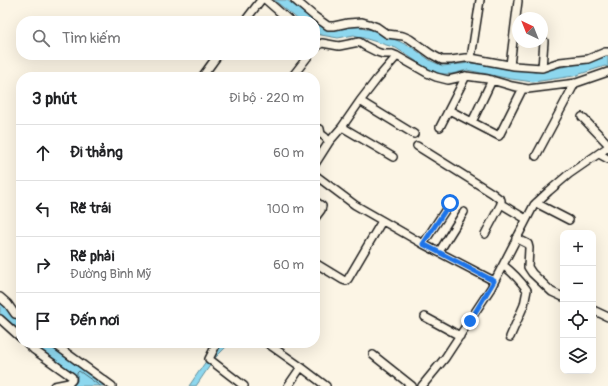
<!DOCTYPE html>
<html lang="vi">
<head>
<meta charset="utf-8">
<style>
  :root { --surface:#fff; --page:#f6f6f6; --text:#202124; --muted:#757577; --line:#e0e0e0 }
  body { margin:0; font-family:Pangolin,sans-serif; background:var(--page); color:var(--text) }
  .controls { position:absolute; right:12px; bottom:12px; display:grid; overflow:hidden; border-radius:8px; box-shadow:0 4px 16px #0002 }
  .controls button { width:36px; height:36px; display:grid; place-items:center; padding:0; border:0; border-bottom:1px solid var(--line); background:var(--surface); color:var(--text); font:20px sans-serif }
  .compass { position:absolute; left:512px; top:12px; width:36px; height:36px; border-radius:50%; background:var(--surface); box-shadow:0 4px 16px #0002; rotate:317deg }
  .stop { position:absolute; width:12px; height:12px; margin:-9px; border:3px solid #1a73e8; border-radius:50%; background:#fff }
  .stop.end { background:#1a73e8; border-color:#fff; box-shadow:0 1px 4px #0008 }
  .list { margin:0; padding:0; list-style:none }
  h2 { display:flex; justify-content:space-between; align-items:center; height:52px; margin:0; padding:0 16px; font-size:17px }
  h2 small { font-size:13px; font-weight:400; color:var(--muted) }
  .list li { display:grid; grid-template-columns:26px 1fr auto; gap:12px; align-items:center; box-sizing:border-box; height:56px; padding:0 16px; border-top:1px solid var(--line) }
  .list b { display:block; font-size:15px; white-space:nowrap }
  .list p { margin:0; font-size:13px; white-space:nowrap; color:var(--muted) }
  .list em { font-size:13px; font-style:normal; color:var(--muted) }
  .icon { flex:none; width:22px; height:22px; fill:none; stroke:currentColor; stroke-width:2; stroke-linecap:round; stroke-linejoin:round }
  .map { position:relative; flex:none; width:608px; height:386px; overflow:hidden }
  .search { position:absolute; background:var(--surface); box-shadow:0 4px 16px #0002; left:16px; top:16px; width:304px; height:44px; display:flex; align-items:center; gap:10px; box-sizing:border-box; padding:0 14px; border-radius:16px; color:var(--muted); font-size:15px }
  .panel { position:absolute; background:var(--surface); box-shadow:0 4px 16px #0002; left:16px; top:72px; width:304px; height:276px; border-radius:16px }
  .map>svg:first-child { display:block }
  .water { fill:#8dd7ee; stroke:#608c9a }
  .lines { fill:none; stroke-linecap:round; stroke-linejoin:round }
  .shore { stroke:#496770; stroke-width:1 }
  .minor-casing { stroke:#1c1c1c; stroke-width:10 }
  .minor { stroke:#fcf5e5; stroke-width:7 }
  .route { stroke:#1a73e8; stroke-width:5 }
</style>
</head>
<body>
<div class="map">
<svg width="608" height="386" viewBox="0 0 608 386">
  <rect width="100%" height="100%" fill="#fcf5e5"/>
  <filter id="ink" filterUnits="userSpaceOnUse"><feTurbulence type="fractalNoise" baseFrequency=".025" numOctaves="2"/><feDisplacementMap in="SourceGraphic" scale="8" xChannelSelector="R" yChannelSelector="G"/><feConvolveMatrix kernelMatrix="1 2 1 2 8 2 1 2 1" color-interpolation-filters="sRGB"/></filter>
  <g filter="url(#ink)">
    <path class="water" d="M274,0H287L314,21H300Z
      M315,22L326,28L334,30L349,27L359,26L365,29L373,30L392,38L413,48L431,61L443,66L470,63L502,66L535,72L584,63L602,56H608V67L605,66L574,76L533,82L511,79L467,70L452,74H440L426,68L410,57L396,48L354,35L338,38L321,35L315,33Z
      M0,300L11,311L21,324V336L11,327L0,315Z
      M30,343H47L107,386H59L69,384L73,374L56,360L36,349Z
      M223,343H230L215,358L196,386H189L211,354Z"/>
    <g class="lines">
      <path class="shore" d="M73,386L77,381V373L79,371L100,386"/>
      <g class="minor-casing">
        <path id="minor" d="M266,0L290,21
          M295,0L314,16L328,26H334L348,23L362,22L369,24L377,27L387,34L403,36L410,39L431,54L442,60H451L465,58H471L514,66L542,68L560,62L588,59L605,52H608
          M245,21L261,0
          M315,48L322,43L339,46L359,42L365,46L377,52L383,54H392L397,56L427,73L436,77L448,80L466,76L488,79L512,86L528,89L576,83L608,72
          M471,58L480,0
          M510,65L518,1
          M542,68L544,41
          M202,77L218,55
          M292,77L309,55
          M360,101L414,134
          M449,110L499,136L523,88
          M582,117L608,144
          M472,122L492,80
          M342,127L393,157
          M440,127L466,76
          M320,129L321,134L325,137L329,142
          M417,146L492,193L501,200V204L485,234
          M599,154L608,159
          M536,156L575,83
          M315,164L329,142L342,127L360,101L377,79L397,56
          M315,175L355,205L423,244L494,281
          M315,201L322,206L321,210L315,218
          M536,203L569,220
          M501,204L526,219
          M516,238L528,244L529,248L528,267L532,273L552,292L563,297
          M423,244L450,203
          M439,252L464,212
          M315,263L343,280L346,281L348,279L382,221
          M503,265C512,272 520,280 527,290L524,305L510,337
          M0,297L8,304L15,314L21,315
          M593,310L608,317
          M425,317L460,336
          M0,319L21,338
          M27,343L34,350L72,377V380L69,383L54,386
          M53,343L112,386
          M217,343L209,359L244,386
          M267,343L301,367L288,386
          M373,355L412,386
          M301,367L326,386
          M422,386L445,358L491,288L534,205L549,191L569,174L608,147"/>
      </g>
      <use href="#minor" class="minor"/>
    </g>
  </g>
  <g class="lines" filter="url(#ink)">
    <path class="route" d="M450,203L423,244L494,281L470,321"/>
  </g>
</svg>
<div class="controls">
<button>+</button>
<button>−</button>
<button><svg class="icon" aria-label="locate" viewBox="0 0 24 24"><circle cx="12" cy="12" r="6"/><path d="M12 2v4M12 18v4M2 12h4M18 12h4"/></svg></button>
<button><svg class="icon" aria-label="layers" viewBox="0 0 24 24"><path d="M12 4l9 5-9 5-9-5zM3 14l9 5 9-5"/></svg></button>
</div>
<svg class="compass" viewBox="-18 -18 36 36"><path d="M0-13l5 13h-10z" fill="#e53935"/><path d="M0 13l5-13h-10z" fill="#757577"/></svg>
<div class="stop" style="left:450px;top:203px"></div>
<div class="stop end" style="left:470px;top:321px"></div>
<div class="search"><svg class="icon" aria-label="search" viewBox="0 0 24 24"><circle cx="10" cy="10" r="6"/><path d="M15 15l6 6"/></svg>Tìm kiếm</div>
<section class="panel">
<h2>3 phút<small>Đi bộ · 220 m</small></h2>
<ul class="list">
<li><svg class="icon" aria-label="ahead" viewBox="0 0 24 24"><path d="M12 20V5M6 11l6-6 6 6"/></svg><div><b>Đi thẳng</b></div><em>60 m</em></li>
<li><svg class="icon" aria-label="left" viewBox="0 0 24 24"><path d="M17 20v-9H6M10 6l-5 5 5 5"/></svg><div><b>Rẽ trái</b></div><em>100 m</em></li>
<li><svg class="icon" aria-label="right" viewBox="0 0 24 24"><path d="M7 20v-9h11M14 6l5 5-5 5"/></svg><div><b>Rẽ phải</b><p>Đường Bình Mỹ</p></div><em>60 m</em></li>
<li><svg class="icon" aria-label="arrive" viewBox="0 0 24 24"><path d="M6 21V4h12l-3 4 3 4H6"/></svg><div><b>Đến nơi</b></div></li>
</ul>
</section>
</div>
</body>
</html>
